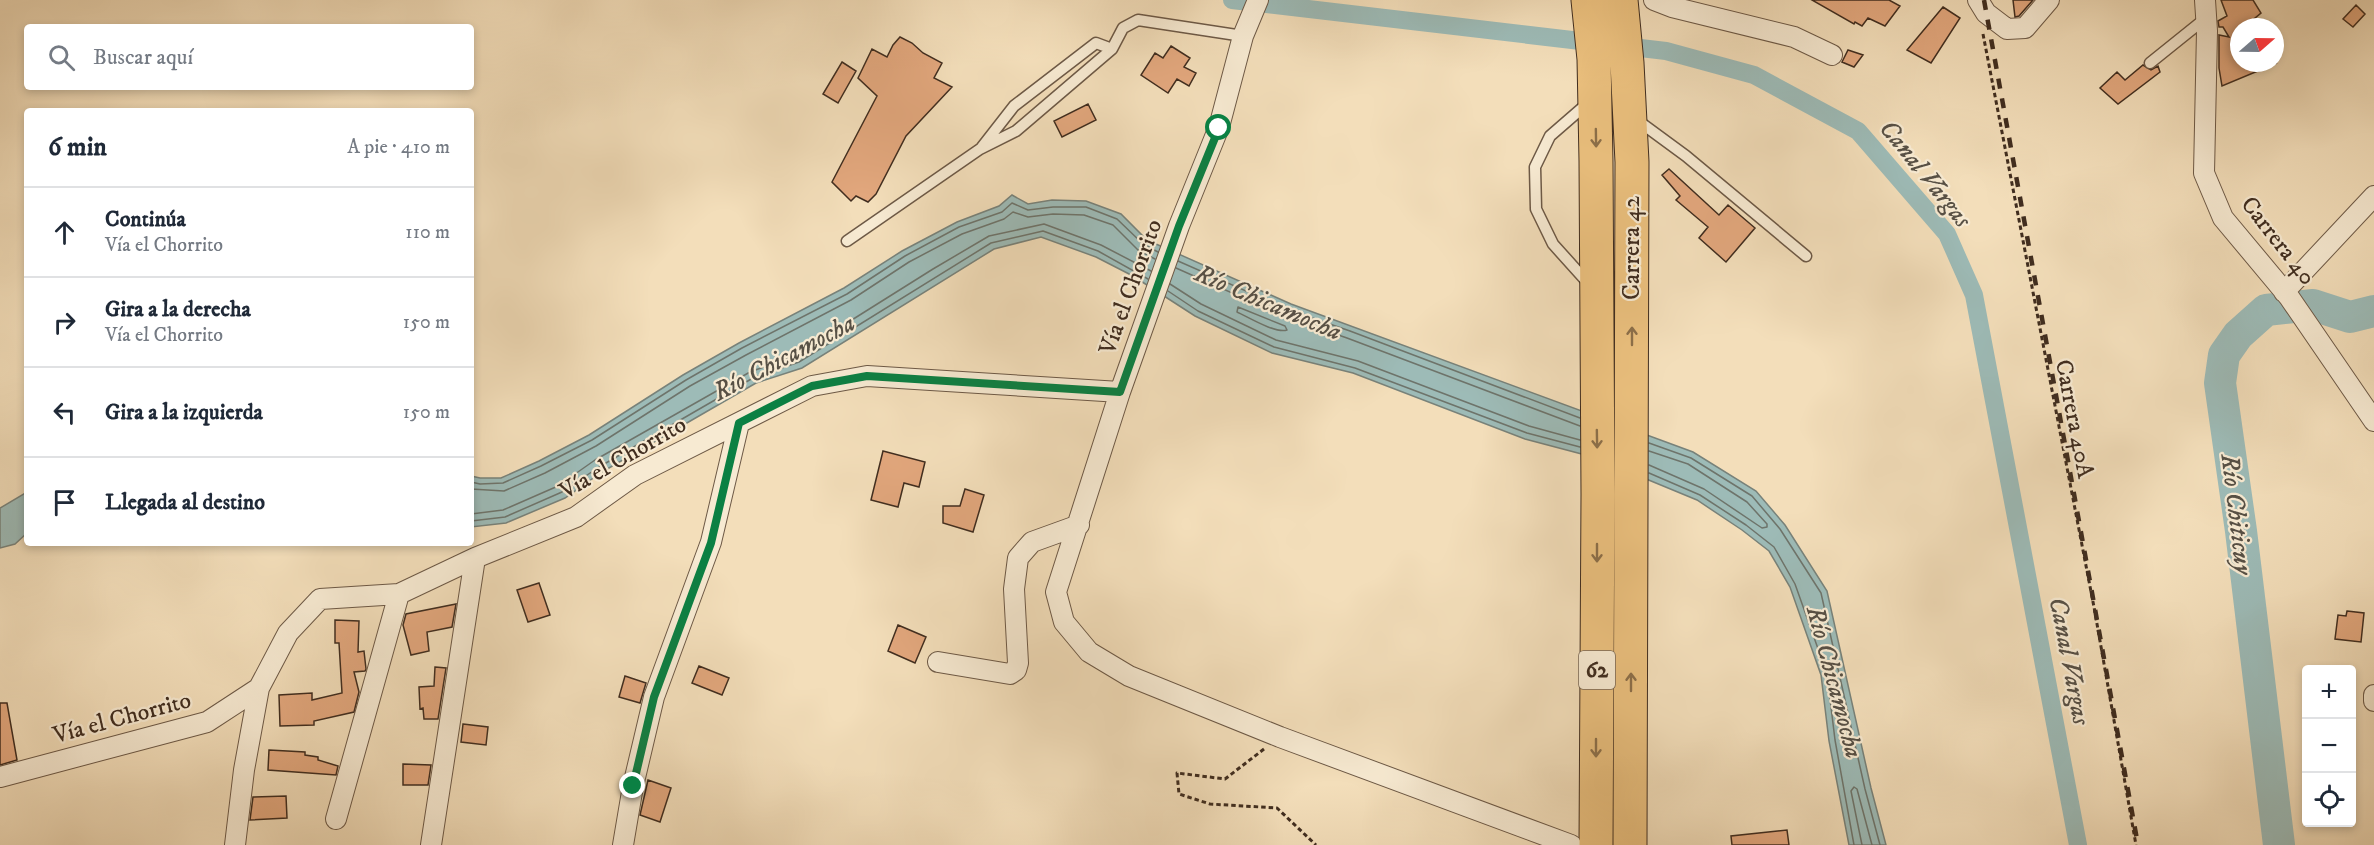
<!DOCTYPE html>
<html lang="es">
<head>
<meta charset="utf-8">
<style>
  :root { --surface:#fff; --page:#f2f2f3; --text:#1f2937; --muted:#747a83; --line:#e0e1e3 }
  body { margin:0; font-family:"IM FELL DW Pica",serif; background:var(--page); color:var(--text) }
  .controls { position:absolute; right:18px; bottom:18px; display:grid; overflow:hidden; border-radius:6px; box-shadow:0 3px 9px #0003 }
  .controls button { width:54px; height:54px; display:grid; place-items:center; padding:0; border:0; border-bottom:2px solid var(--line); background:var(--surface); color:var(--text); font:30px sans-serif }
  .compass { position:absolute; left:2230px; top:18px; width:54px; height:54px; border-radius:50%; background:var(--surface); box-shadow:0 3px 9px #0003; rotate:70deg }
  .stop { position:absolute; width:18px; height:18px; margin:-14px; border:4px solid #0b8043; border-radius:50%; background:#fff }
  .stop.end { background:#0b8043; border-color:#fff; box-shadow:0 2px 6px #0008 }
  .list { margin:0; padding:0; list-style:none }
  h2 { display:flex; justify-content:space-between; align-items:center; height:78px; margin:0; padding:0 24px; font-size:26px }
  h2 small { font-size:20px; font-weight:400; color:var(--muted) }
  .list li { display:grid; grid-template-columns:39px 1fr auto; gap:18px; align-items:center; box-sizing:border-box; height:90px; padding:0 24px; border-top:2px solid var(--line) }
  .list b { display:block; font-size:22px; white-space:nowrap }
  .list p { margin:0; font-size:20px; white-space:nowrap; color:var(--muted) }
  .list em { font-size:20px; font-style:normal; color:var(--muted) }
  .icon { flex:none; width:33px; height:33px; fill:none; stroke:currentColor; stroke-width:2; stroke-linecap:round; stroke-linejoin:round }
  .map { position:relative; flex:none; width:2374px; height:845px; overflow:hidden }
  .search { position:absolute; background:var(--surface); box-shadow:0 3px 9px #0003; left:24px; top:24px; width:450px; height:66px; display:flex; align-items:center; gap:15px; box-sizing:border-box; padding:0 21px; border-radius:6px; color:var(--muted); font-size:22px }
  .panel { position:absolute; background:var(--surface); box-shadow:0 3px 9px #0003; left:24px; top:108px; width:450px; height:438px; border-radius:6px }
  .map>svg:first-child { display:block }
  .water { fill:#9dbbb7; stroke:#78827a; stroke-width:1.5 }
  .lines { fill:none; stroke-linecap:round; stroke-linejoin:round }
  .shore { stroke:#6e746b; stroke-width:1.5 }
  .canal { stroke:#9dbbb7; stroke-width:18 }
  .river { stroke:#9dbbb7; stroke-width:32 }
  .building { fill:#e2a77d; stroke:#402d1f; stroke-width:1.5 }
  .service-casing { stroke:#6d5946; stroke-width:13 }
  .minor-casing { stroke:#6d5946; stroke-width:22 }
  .trunk-casing { stroke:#402d1f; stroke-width:35 }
  .path { stroke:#402d1f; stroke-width:3; stroke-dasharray:4.5 3; stroke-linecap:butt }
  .service { stroke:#f7ead2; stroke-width:10 }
  .minor { stroke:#f7ead2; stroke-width:20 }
  .trunk { stroke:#eabf7d; stroke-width:33 }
  .rail { stroke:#402d1f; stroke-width:4.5; stroke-dasharray:10 10; stroke-linecap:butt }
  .oneway { stroke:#8c6f49 }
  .route { stroke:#0b8043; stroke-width:8 }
  .labels { text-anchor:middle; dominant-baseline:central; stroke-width:4.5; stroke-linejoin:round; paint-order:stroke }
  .shield { fill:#f7ead2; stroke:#765; stroke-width:1.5 }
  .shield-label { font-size:22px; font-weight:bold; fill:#402d1f }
  .street-label { font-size:24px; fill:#402d1f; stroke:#f7ead2 }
  .water-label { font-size:26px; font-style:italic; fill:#575045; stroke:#f7ead2 }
</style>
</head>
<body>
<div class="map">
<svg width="2374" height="845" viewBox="0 0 2374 845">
  <rect width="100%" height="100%" fill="#f3deba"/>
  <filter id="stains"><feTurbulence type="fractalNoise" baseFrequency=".00333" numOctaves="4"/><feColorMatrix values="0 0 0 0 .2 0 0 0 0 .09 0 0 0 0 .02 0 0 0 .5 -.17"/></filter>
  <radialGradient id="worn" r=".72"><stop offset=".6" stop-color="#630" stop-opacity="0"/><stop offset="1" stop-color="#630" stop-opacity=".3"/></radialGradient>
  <path class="water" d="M1012,195L1028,204L1052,200L1086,201L1121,214L1147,240L1291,304L1693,452L1756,491L1785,525L1827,591L1871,788L1886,845H1849L1829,741L1821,675L1790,587L1769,551L1742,530L1697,500L1593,457L1525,439L1353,373L1272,353L1195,316L1133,276L1096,257L1041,237L994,249L802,368L756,383L602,472L565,498L506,523L471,527V476L480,478H501L539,461L589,435L683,375L739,343L844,288L902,251L957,222L999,206Z
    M27,492V533L15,544L0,548V508Z"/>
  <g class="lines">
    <path class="shore" d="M1178,261L1289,310L1350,331L1580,418
      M1176,268L1286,317L1347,338L1580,426
      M1170,284L1201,304L1276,340L1358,361L1529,426L1580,440
      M1168,291L1198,311L1274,347L1355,368L1527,433L1580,447
      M1238,307L1285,326L1287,330C1276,334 1248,317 1237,312Z
      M1649,443L1691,458L1752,496L1780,529L1821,593L1865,789L1880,845
      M1649,465L1704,489L1762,528L1767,527V524L1747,502L1688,464L1649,451
      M1649,473L1700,495L1746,525L1774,547L1795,584L1827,674L1835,740L1854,845
      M471,482L480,484L503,483L541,466L592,440L686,380L742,348L847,294L905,256L959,227L1002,212L1012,203L1028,210L1053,207H1086L1117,219L1143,244L1158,252
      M471,489L504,491L545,473L596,446L690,386L746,355L851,300L909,262L962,234L1004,219L1013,212L1028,217L1053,214L1084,215L1113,225L1138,250L1155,259
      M471,514L503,510L558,486L595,460L750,372L796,355L933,269L989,236L1044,224L1101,245L1151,271
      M471,521L505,517L562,492L599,467L753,378L799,362L991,243L1043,231L1098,251L1148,279
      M1862,845L1851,791L1854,787L1857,789L1872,845"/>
    <path class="canal" d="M1232,0L1666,51L1754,75L1858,131L1947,234L1974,295L2078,845"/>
    <path class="river" d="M2279,845L2241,531L2220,383L2224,355L2238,335L2266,310L2313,305L2350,317L2374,311"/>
  </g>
  <path class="building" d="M1812,0H1889L1900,6L1885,26L1868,18L1862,26L1855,22L1854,24Z
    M2013,0H2033L2019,16L2015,17Z
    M2221,0H2253L2261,13L2254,19L2259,27H2239V63H2277L2222,86L2219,68V35L2229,37L2223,27H2219L2218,21L2227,16Z
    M2356,5L2365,14L2353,27L2343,19Z
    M1943,7L1960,18L1931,63L1907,50Z
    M900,37L912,43L923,53L942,63L934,78L952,87L906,136L876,194L868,202L856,196L851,201L832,182L877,96L858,78L872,49L887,57L893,45Z
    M1171,46L1190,58L1184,67L1196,73L1189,86L1177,79L1168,93L1141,75L1155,53L1163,58Z
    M1848,50L1863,55L1854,67L1842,62Z
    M842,62L856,71L838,103L823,94Z
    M2143,65L2151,70L2158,66L2160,72L2118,104L2100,88L2117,72L2125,80Z
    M1088,104L1096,120L1062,137L1054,121Z
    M1669,169L1719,215L1728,205L1755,228L1726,262L1699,238L1708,227L1676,200L1680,196L1662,175Z
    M883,451L925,462L919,487L904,483L898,507L871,500Z
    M965,489L984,495L973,532L943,523V506H960Z
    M539,583L550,615L528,622L517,590Z
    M456,604L452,627L427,632L429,651L411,655L403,625L406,614Z
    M2347,611L2364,613L2361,642L2335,639L2338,615L2346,616Z
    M335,620L359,621L358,652L364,651L366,669L365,671L354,672L359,692L354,712L314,721V725L280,726L279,695L312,693V700L342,693L339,643H335Z
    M898,625L926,637L915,663L888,651Z
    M699,666L729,678L722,695L692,683Z
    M435,667L446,668L438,719H424L423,708L420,709L419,687L434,686Z
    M625,676L646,683L640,703L619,697Z
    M0,703H7L17,760L0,765Z
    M463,724L488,727L486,745L461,742Z
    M269,750L305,752V755L318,757V760L338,766L336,775L268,770Z
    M403,764L431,765L428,785H403Z
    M648,780L671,788L660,822L640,815Z
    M286,796L287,818L250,820L253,797Z
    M1787,830L1789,845H1732L1731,836Z"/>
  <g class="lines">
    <g class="service-casing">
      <path id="service" d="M2150,63L2206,18
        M1637,120L1686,156L1806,256
        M982,147L1014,106L1096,43L1112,49
        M847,241L980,149L1016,131L1112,49L1123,28L1138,20L1243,36
        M1588,283L1553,244L1536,209L1535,167L1550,136L1588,103"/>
    </g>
    <g class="minor-casing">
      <path id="minor" d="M1654,0L1672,7L1794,37L1832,55
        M1978,0L1986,13L2007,29L2025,28L2049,0
        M2205,0L2207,31L2204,173L2223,218L2289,297L2374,421
        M2284,292L2374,196
        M1120,392L1056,592L1064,622L1089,652L1129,676L1280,737L1571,845
        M938,662L1010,674L1016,670L1018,663L1014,589L1018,558L1032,542L1079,525
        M2374,695V701
        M0,777L207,722L259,688L288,633L320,599L399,594L475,558L576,517L635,475L812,386L867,376L1120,392L1179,226L1219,127L1243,36L1258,0
        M336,819L399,594
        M235,845L244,770L259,688
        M431,845L475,558
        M623,845L633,786L654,697L711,542L739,423"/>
    </g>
    <g class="trunk-casing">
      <path id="trunk" d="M1588,0L1594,59L1596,161L1598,494L1596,845
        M1621,0L1627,63L1632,162L1630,845"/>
    </g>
    <path class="path" d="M1983,34L2094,607L2136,845
      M1264,749L1225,779L1177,773L1179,794L1210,804L1277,808L1316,845"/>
    <use href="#service" class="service"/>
    <use href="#minor" class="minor"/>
    <use href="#trunk" class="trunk"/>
    <path class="rail" d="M1984,0L2138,845"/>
  </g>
  <defs><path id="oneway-shaft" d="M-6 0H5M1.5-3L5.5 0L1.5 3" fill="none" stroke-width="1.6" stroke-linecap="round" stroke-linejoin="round" transform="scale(1.5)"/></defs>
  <g class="oneway">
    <use href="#oneway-shaft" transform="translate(1596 138) rotate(89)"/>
    <use href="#oneway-shaft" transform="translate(1632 336) rotate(-90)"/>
    <use href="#oneway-shaft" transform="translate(1597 439) rotate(89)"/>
    <use href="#oneway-shaft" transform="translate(1597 553) rotate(90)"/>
    <use href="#oneway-shaft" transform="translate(1631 682) rotate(-90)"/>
    <use href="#oneway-shaft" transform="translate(1596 748) rotate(90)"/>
  </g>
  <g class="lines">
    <path class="route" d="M633,786L654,697L711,543L739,423L812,386L867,376L1120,392L1179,226L1219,128"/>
  </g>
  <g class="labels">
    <rect class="shield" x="1579" y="651" width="36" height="38" rx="4.5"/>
    <g class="shield-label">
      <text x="1597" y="670">62</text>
    </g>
    <g class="street-label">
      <text transform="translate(2278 241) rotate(52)">Carrera 40</text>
      <text transform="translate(1632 248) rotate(-90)">Carrera 42</text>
      <text transform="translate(1131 287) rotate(-70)">Vía el Chorrito</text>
      <text transform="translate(2074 419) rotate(79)">Carrera 40A</text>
      <text transform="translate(623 458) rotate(-30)">Vía el Chorrito</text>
      <text transform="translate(122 718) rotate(-15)">Vía el Chorrito</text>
    </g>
    <g class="water-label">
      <text transform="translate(1925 174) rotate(51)">Canal Vargas</text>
      <text transform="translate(1268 303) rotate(23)">Río Chicamocha</text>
      <text transform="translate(784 358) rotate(-28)">Río Chicamocha</text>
      <text transform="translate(2236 514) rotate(83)">Río Chiticuy</text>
      <text transform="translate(2069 661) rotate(79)">Canal Vargas</text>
      <text transform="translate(1834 682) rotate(75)">Río Chicamocha</text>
    </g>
  </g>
  <rect width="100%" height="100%" filter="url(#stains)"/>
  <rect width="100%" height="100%" fill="url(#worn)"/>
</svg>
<div class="controls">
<button>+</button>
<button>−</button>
<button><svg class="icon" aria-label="locate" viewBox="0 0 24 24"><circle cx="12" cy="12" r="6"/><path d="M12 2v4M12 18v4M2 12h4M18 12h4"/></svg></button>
</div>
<svg class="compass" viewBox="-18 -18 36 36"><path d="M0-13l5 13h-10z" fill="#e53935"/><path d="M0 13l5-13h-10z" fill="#747a83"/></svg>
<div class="stop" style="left:1219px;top:128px"></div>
<div class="stop end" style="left:633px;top:786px"></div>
<div class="search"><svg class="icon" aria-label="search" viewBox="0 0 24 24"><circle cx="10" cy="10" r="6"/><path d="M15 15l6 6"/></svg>Buscar aquí</div>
<section class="panel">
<h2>6 min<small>A pie · 410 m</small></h2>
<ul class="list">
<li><svg class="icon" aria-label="ahead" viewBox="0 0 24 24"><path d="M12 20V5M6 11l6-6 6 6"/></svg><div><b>Continúa</b><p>Vía el Chorrito</p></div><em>110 m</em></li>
<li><svg class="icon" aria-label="right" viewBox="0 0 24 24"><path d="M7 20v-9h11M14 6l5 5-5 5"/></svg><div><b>Gira a la derecha</b><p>Vía el Chorrito</p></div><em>150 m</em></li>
<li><svg class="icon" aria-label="left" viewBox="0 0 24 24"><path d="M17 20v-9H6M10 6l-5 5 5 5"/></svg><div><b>Gira a la izquierda</b></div><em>150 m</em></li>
<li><svg class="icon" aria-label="arrive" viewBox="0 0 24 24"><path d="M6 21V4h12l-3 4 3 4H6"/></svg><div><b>Llegada al destino</b></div></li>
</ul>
</section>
</div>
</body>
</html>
